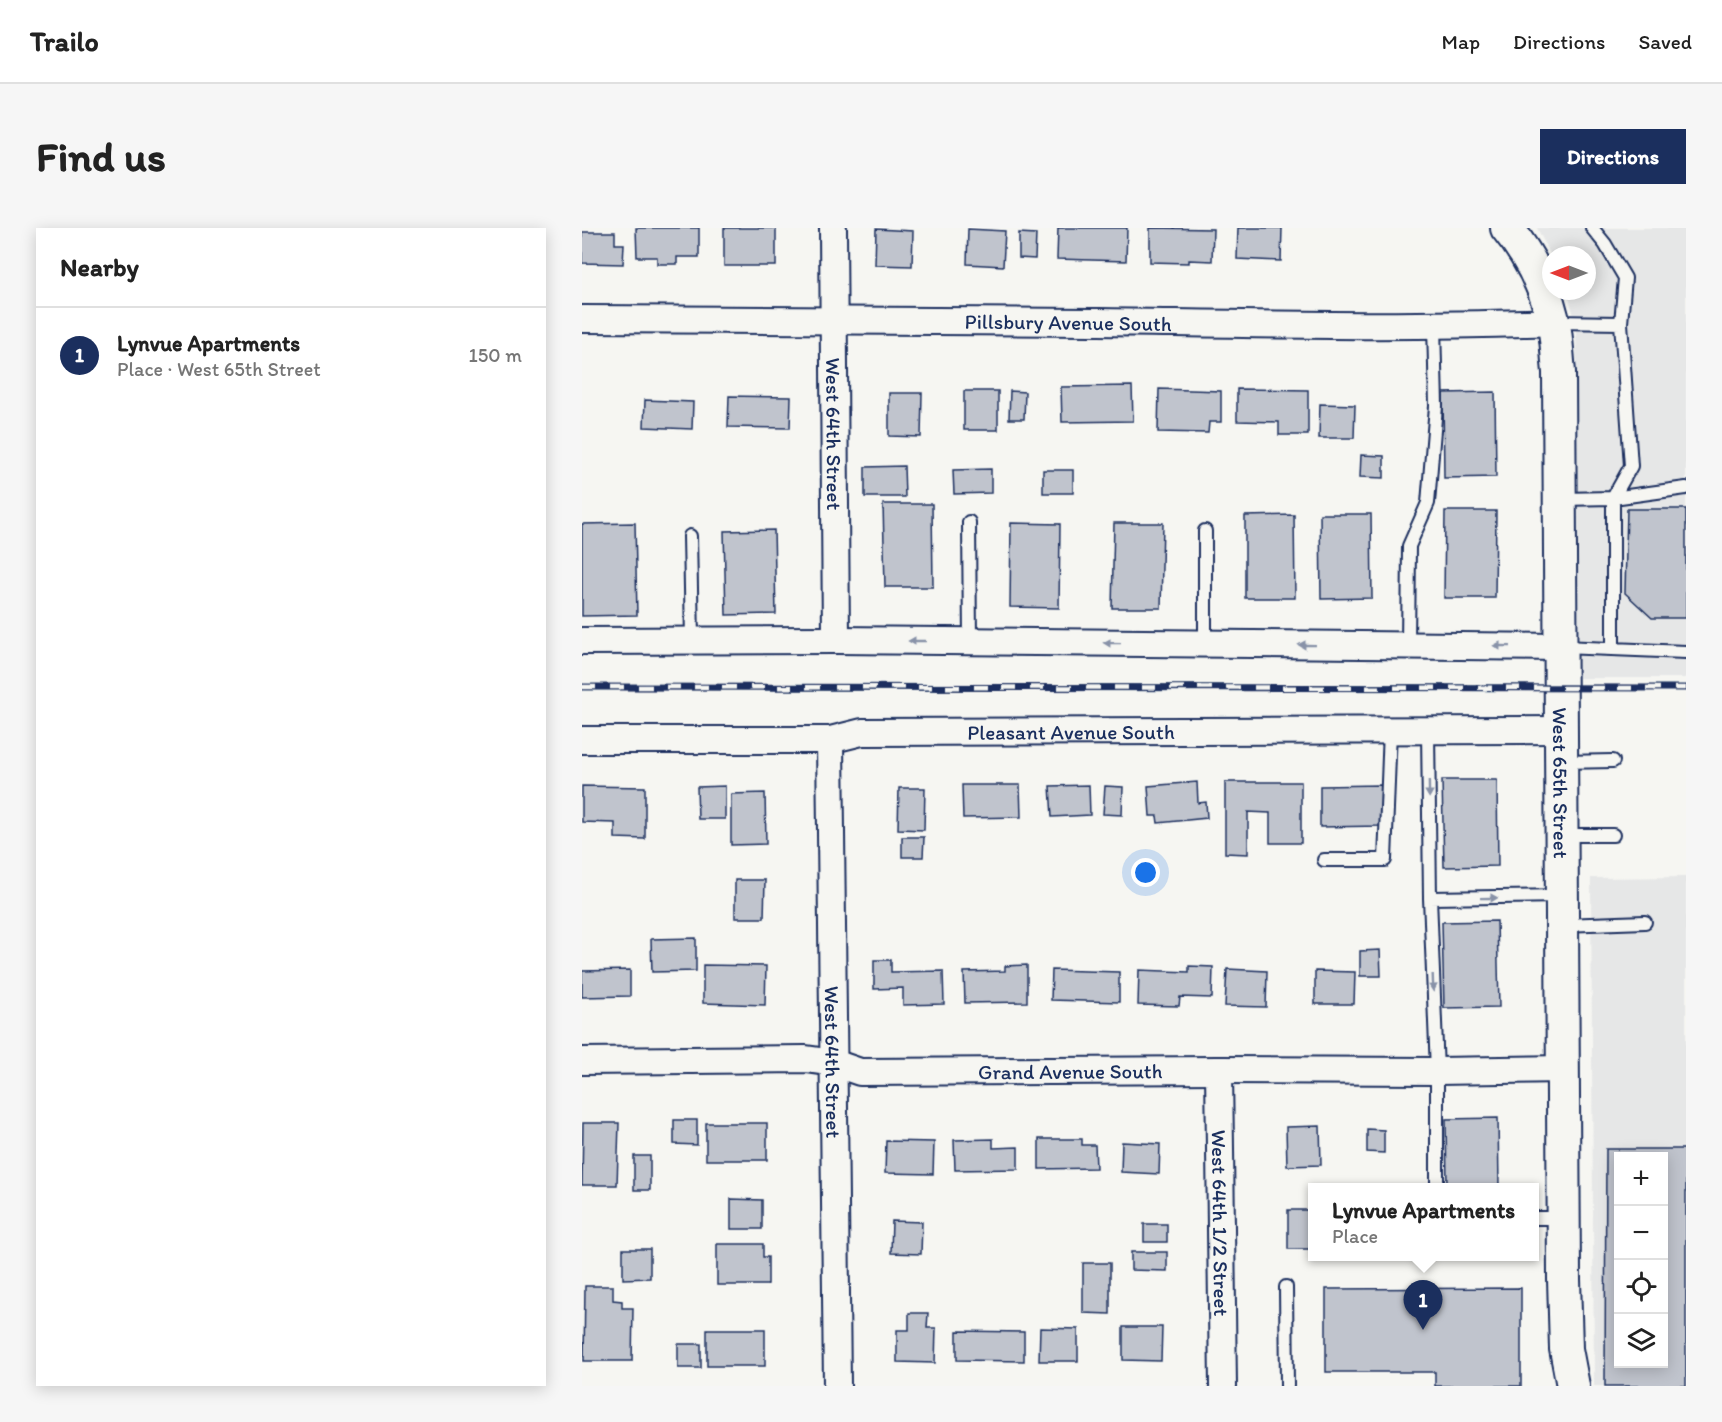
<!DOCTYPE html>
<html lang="en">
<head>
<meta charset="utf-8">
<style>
  :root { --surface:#fff; --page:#f6f6f6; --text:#222; --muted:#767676; --line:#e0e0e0; --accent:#1b2f5e }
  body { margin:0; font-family:Itim,sans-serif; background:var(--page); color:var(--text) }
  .controls { position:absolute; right:18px; bottom:18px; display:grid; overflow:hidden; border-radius:0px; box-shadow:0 3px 15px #0003 }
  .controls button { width:54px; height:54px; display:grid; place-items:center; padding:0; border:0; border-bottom:2px solid var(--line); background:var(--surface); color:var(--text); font:30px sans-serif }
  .compass { position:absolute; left:960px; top:18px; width:54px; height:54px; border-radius:50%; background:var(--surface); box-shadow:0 3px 15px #0003; rotate:270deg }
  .you { position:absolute; left:564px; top:645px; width:21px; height:21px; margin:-15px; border:4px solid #fff; border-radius:50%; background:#1a73e8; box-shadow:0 0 0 9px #1a73e833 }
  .badge { display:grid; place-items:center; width:39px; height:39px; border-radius:50%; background:var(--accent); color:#fff; font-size:20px; font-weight:700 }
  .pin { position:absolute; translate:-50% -50px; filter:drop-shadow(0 2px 3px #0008) }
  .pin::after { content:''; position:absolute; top:32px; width:21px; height:18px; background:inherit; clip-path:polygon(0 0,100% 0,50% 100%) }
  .popup { position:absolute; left:726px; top:955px; width:231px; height:78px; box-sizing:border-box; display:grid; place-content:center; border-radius:0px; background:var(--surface); filter:drop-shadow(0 2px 4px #0005); font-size:20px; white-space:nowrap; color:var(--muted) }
  .popup b { font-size:22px; color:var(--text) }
  .popup::after { content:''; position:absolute; left:50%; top:100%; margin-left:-12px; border:12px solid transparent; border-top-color:var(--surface) }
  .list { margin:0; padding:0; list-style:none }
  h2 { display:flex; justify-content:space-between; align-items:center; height:78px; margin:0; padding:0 24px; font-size:26px }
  h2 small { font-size:20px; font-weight:400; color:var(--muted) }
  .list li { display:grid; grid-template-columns:39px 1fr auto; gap:18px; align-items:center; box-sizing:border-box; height:96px; padding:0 24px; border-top:2px solid var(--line) }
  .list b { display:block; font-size:22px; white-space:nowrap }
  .list p { margin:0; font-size:20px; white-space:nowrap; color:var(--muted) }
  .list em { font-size:20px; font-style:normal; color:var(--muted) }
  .icon { flex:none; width:33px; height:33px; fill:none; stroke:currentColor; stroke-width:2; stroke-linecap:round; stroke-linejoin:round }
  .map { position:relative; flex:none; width:1104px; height:1158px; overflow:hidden; border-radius:0px }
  header { display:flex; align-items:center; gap:36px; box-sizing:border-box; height:84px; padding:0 30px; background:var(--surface); border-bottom:2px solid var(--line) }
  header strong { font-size:28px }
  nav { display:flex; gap:33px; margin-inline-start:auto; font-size:21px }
  .intro { display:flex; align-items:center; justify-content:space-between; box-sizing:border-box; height:144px; padding:0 36px }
  h1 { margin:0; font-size:42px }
  .button { padding:15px 27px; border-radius:0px; background:var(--accent); color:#fff; font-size:21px; font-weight:700 }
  main { display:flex; gap:36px; padding:0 36px }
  aside { flex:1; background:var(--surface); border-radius:0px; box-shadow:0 3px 15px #0003 }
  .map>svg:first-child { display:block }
  .built { fill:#e6e7e7; fill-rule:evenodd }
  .building { fill:#c0c4cd; stroke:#1b2f5e; stroke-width:1.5; fill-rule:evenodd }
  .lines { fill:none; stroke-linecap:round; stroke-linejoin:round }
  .service-casing { stroke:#1b2f5e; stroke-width:16 }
  .minor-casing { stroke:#1b2f5e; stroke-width:30 }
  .tertiary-casing { stroke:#1b2f5e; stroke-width:36 }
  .service { stroke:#f6f6f2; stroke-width:12 }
  .minor { stroke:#f6f6f2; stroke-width:26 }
  .tertiary { stroke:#f6f6f2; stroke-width:32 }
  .rail-casing { stroke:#1b2f5e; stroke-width:7 }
  .rail { stroke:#f6f6f2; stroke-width:4.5; stroke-dasharray:14; stroke-linecap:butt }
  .oneway { fill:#8892a8 }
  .labels { text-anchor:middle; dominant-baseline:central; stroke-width:5; stroke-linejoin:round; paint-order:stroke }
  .street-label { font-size:21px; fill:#1b2f5e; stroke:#f6f6f2 }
</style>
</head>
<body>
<header>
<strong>Trailo</strong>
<nav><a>Map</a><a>Directions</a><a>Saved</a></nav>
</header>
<div class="intro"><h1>Find us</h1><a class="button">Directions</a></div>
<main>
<aside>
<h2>Nearby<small></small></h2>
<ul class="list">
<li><span class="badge">1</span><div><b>Lynvue Apartments</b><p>Place · West 65th Street</p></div><em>150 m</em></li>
</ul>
</aside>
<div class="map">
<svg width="1104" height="1158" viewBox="0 0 1104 1158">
  <rect width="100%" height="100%" fill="#f6f6f2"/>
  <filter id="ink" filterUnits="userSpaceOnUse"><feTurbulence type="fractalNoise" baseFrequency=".0167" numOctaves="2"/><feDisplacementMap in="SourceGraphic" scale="12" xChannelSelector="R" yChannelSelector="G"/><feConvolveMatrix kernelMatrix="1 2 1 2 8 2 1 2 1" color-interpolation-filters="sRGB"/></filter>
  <g filter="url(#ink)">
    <path class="built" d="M955,0H1104V450H997L994,95L985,63H1005V27L969,28Z
      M1104,649V1158H1012L1009,650ZM1036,928H1082V1136H1036Z"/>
    <path class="building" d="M54,0H117V29H95V36H75V29H55Z
      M142,0H194V38H142Z
      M476,0H545L544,33L475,31Z
      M568,0L631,1L630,33L607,32V35L568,34Z
      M656,0H700L699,33L655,31Z
      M294,1L331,3L330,38L293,37Z
      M386,1L423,3L421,38L385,36Z
      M0,4H33V16H42L41,36L0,35Z
      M437,5L454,6L453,31L437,30Z
      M550,158L551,193L480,194L479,159Z
      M577,161L639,163V194H627L626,205L576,204Z
      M655,161L726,162V207H697V194L655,193Z
      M382,163H416V202H382Z
      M428,163L443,164L442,191H427Z
      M913,164L914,249L862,250L861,165Z
      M307,165H340L339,209L307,208Z
      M147,168L209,169L208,200L146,199Z
      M63,172L111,174L110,201L62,199Z
      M738,176L773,177L772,210H737Z
      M779,227L802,228V250L778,249Z
      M322,238L323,269H283V239Z
      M409,241V265L372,266L371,242Z
      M461,242H491V265H461Z
      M301,276H350L351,359H303Z
      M1045,281H1104V390H1070L1043,365Z
      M863,283H914L913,370H862Z
      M738,286H789L790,370L739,371Z
      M712,287L713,370H663V288Z
      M53,295L55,387L0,388V296Z
      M429,295L478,296L477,380L428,379Z
      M532,295H581L579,380H530Z
      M192,302L194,386L144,387L142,303Z
      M860,552H915L916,638L862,639Z
      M615,554L616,575L624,574L625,590L576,595L575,588H568L566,558Z
      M643,554H719V615H688V585L666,584V626L643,625Z
      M380,557H438L439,589L381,590Z
      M507,557L508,587L470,589L468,558Z
      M799,557V598L738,599V558Z
      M0,558L63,559V611L33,610V595L0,594Z
      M143,558V591H116L115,559Z
      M523,558L541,559L540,587L521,586Z
      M317,560H343L342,602L316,601Z
      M183,565L184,616L149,617V566Z
      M320,609H342L341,629H320Z
      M153,652H183L182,690H153Z
      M915,693L917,779L862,780L860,694Z
      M114,710V743L70,744L69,711Z
      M798,722L799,748H778V723Z
      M292,732H309V744L361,743L362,776L321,777V760L292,761Z
      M121,737L184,738L183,777L121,775Z
      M445,737V774L383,775L382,744L423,743V738Z
      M607,738L631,739L630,770L598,769L597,778L556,777L557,742L607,744Z
      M645,741L685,743L684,779L643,778Z
      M48,742V768L0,769V743Z
      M470,742L537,744V774L469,772Z
      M733,743L773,744L772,776H733Z
      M916,890L917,960H865L864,891Z
      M92,892H115V917L92,916Z
      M1,895H37L35,957H0Z
      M124,895H185V932H124Z
      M738,898L739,937L705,938L704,899Z
      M785,901L802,902V925L785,924Z
      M411,911V920L436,919V941L373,942L372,912Z
      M457,911H500V917H513L514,940L457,941Z
      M304,913L352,914L351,946L303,945Z
      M540,914L578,916L577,946L539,944Z
      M1024,921H1104V1158H1023ZM1036,928H1082V1136H1036Z
      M52,928H68V962H52Z
      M149,971L180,972V1001H149Z
      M706,982H730V1021H706Z
      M310,993L340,994L339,1026L309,1025Z
      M562,996H585V1014H562Z
      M135,1016H181V1029H186V1057H135Z
      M41,1021H68V1050L41,1051Z
      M549,1024H585V1043L549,1042Z
      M501,1035H528V1086L501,1085Z
      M3,1058H31V1072L40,1073V1080H51L50,1133H2Z
      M939,1060V1158H853V1144H744V1061Z
      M327,1085H346L345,1100H354L353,1135L315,1134V1102H327Z
      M541,1099H580L579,1133L541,1132Z
      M458,1100L496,1101V1133H457Z
      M125,1101H183V1138H125Z
      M375,1103L442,1104V1133L375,1132Z
      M96,1116H119V1140H96Z"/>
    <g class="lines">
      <g class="service-casing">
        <path id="service" d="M1010,0L1023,16L1043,50L1039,95L1049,238L1031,270L1104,260
          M971,94L1039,95
          M979,271L1031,270V421
          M387,294L388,413
          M623,303V416
          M108,308L110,412
          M826,418L827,318L846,275L854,178L852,97
          M980,419L1104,424
          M846,502L848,670L855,843V960
          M980,534L1031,533
          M980,607H1031
          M742,632H803L808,502
          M848,670L979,668
          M981,697L1063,694
          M952,990H981
          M704,1059L705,1158"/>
      </g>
      <g class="minor-casing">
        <g id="minor">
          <path id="s1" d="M251,0L254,412"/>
          <path id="s2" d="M0,91C173,91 345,92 517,94C669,96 820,100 971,94"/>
          <path d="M0,413L254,412L979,419"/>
          <path id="s3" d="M0,512H248L280,504L979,502"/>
          <path id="s4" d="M248,512L255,1158"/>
          <path id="s5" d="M0,833L224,831L252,835L278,844L637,842L855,843L981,841"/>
          <path id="s6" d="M637,842L641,1158"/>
        </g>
      </g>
      <g class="tertiary-casing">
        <g id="tertiary">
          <path id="s7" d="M925,0C947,27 963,58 971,92C975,109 975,127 977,144L982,1051L984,1121L991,1158"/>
        </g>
      </g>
      <use href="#service" class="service"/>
      <use href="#minor" class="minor"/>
      <use href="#tertiary" class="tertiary"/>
      <g class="rail-casing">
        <path id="rail" d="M0,459L1104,460"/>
      </g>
      <use href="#rail" class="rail"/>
    </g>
    <defs><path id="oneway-solid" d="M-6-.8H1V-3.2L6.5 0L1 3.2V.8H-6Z" transform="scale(1.5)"/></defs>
    <g class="oneway">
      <use href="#oneway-solid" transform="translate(335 413) rotate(-180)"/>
      <use href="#oneway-solid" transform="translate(530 415) rotate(-179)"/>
      <use href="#oneway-solid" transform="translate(725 417) rotate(-179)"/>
      <use href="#oneway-solid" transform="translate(920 418) rotate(-179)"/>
      <use href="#oneway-solid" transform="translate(847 561) rotate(89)"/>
      <use href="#oneway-solid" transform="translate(907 670) rotate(-1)"/>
      <use href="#oneway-solid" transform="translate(851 755) rotate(88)"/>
    </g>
  </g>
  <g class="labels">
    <g class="street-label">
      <text stroke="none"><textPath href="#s2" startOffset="486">Pillsbury Avenue South</textPath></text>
      <text stroke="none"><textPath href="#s1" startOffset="206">West 64th Street</textPath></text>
      <text stroke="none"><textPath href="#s3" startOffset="490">Pleasant Avenue South</textPath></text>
      <text stroke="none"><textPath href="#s7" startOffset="567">West 65th Street</textPath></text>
      <text stroke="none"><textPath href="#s4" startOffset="322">West 64th Street</textPath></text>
      <text stroke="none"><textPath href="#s5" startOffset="490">Grand Avenue South</textPath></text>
      <text stroke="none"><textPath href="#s6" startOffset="153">West 64th 1/2 Street</textPath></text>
    </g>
  </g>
</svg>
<div class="controls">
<button>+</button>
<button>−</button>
<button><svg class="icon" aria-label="locate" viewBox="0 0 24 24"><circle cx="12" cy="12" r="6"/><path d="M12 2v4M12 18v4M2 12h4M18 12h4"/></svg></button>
<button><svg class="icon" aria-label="layers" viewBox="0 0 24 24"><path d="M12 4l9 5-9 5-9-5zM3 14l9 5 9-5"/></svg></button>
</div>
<svg class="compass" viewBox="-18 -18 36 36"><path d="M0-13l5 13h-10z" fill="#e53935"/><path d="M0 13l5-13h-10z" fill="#767676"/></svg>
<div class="you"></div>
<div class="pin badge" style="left:841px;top:1102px">1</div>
<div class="popup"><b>Lynvue Apartments</b>Place</div>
</div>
</main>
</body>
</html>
